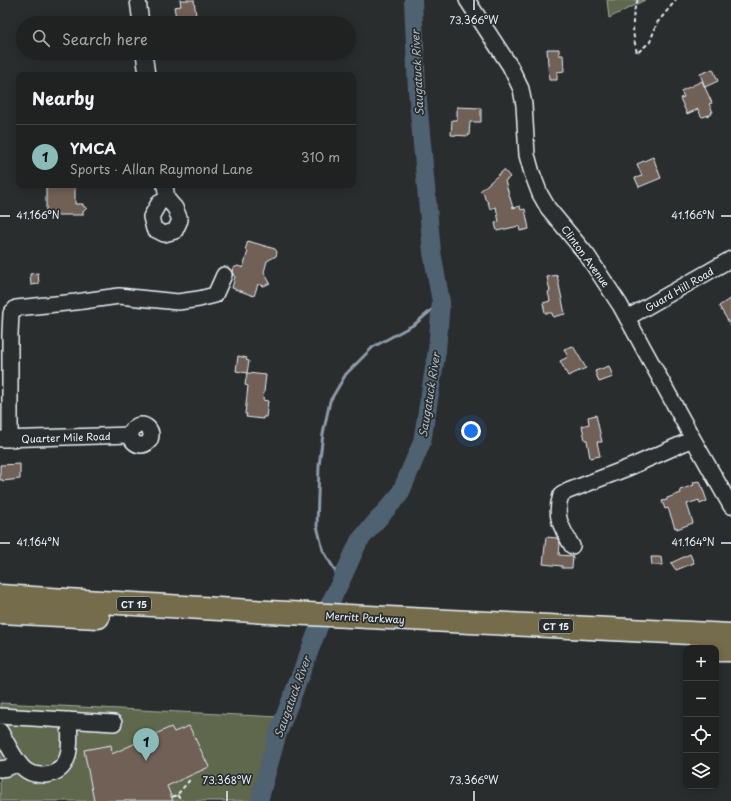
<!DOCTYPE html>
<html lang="en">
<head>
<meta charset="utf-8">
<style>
  :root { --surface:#202222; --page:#2d2f2f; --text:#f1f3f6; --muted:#a2a4a5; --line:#3d3f40; --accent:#8bbbb9 }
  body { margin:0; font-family:"Playpen Sans",sans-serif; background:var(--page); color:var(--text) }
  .controls { position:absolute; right:12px; bottom:12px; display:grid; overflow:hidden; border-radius:8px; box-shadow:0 2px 10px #0003 }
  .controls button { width:36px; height:36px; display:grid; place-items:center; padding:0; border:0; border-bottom:1px solid var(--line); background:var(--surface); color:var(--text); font:20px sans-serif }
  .you { position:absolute; left:471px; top:431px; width:14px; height:14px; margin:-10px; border:3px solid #fff; border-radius:50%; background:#1a73e8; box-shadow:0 0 0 6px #1a73e833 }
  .badge { display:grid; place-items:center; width:26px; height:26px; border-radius:50%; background:var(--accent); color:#111; font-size:13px; font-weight:700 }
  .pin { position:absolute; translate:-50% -33px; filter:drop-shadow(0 1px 2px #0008) }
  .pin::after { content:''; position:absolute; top:21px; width:14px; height:12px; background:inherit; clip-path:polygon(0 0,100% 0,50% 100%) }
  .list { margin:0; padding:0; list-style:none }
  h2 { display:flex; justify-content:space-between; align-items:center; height:52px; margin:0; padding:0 16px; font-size:17px }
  h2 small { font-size:13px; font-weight:400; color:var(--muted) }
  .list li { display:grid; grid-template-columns:26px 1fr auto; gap:12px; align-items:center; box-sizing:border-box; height:64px; padding:0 16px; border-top:1px solid var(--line) }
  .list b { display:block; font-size:15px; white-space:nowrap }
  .list p { margin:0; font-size:13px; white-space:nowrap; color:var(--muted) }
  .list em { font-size:13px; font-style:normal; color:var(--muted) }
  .icon { flex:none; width:22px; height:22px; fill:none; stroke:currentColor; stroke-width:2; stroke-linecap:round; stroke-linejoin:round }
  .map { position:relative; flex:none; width:731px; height:801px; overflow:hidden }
  .search { position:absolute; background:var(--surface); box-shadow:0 2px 10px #0003; left:16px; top:16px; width:340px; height:44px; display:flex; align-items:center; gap:10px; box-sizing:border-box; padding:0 14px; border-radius:22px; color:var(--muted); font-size:15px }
  .panel { position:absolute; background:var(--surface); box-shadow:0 2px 10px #0003; left:16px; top:72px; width:340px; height:116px; border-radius:8px }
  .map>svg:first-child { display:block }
  .green { fill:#5e674d; stroke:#a3aca2 }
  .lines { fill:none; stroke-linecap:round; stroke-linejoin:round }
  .stream { stroke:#8c9ba8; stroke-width:3 }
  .river { stroke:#4f6272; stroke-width:18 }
  .building { fill:#706057; stroke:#e8f1f8 }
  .minor-casing { stroke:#e8f1f8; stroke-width:18 }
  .highway-casing { stroke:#e8f1f8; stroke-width:25 }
  .path { stroke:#e8f1f8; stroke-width:2; stroke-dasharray:4 3; stroke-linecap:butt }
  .minor { stroke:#2a2d2e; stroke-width:15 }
  .highway { stroke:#746c4b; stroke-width:22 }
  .ticks { fill:none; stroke:#e8f1f8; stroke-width:1.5 }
  .labels { text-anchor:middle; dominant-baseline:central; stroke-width:3.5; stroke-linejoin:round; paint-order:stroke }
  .shield { fill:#2a2d2e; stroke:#afb6bb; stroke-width:1 }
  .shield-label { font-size:9px; font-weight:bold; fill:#e8f1f8 }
  .street-label { font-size:10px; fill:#e8f1f8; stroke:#2a2d2e }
  .water-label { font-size:11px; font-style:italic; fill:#abb8c2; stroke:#2a2d2e }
  .ticks-label { font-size:10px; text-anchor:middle; fill:#e8f1f8; stroke:#2a2d2e; stroke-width:3.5; stroke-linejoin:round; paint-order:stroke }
</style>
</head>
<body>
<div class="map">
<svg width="731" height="801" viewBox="0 0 731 801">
  <rect width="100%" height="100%" fill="#2a2d2e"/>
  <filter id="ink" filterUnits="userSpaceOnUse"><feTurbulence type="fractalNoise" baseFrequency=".025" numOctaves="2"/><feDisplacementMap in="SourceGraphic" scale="8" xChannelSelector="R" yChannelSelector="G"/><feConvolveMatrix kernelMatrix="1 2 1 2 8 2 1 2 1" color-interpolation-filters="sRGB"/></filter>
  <g filter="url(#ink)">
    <path class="green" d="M607,0H645L609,18Z
      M0,703L279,717L267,753L264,801H0Z"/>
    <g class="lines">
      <path class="stream" d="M341,581L323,550L317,526L319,466L323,434L330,401L346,374L373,347L415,324L441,302"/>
      <path class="river" d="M259,801L277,736L321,621L341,581L359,541L400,494L422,442L437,350L441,302L432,252L417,90L413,0"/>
    </g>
    <path class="building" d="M180,0H194L197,23H177L174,7L181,6Z
      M547,49H559V55H563L564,71L557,72V80H549Z
      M713,69L718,81L705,87L700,74Z
      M702,81L712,103L709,104L713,112H711L712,114L703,117L701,116L698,109L687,114L680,98L684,97L681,91Z
      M457,107L481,108V122H470L469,136L451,135L452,120H457Z
      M653,157L661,178L639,187L635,178L642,176L637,164Z
      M504,170L510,177L505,181L513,208L520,206L521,210L525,209L529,229L520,231L519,226L497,231L495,223L499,222L496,207L490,209L488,202L485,199L484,195L480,191Z
      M46,185H75V204H83V206L87,208L83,212V215H46Z
      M248,241L275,249L277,252L276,256L267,261L264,272L270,283L264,286L258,284L254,296L232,288L235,277L232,272L233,268L238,266L243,268L248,251L245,250Z
      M38,273L39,284L31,285L30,274Z
      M557,275L565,314L553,317L552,313H545L543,303L550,301L548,292L550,291L547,277Z
      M731,298V326L719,306Z
      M573,346L586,368L568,376L560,361L568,357L564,349Z
      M238,356L247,358L246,360L249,361L247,373L266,375L263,400L268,401L266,417H263V419L246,417L247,414H245L248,386L245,385L247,373L236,371Z
      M609,366L613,377L599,382L595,371Z
      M596,415L602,442H597L600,456L590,458L587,440H585L582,426L589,424L588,417Z
      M20,464V479L3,481V480H0V465Z
      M700,481L707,501L700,504L699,500L687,504L693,523L677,529V527L675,528L668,508L665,509L662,501L667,500V498L681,493L680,490L694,485L693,482Z
      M546,537L557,538L560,543L559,555L573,556L572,568H562V566L543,564Z
      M690,554L694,563L676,570L671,563Z
      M651,557H661L662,565H652Z
      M189,726L209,767L167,786L173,801H94L84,750L111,745L112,754L171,727L174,732Z"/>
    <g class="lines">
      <g class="minor-casing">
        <path id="minor" d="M138,0L141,23
          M467,0L510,66L521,89L524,105L527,155L532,173L540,194L548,208L587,255L620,305L693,439L731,506
          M144,53L147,75
          M165,185L167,199L175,208L180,220L175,231L164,234L154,229L151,217L159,203L167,199
          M627,318L731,259
          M131 435a10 10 0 1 1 20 0a10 10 0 1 1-20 0Z
          M1,439L131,435
          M10,439V334L11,313L16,308L76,302L119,296L178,302L199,299L215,295L224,275
          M572,546C561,527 554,516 561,495L568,491L630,467L693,439
          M0,716L114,723
          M0,731C7,742 16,764 27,771C33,775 40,775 45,775C74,772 70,741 69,720
          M0,769L7,768L19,763"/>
      </g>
      <g class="highway-casing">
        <path id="highway" d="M0,596L268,612L731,635
          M0,612L98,617
          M716,650H731"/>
      </g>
      <path class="path" d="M638,0C630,16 633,36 637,53L650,42L657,23L676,0
        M177,795L182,801
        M172,797L177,795L189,781L187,777"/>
      <use href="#minor" class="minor"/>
      <use href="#highway" class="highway"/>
    </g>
  </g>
  <path class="ticks" d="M474,0V10M0,216H10M721,216H731M0,543H10M721,543H731M227,791V801M474,791V801"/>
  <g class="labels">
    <g class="shield">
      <rect x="117" y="597" width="34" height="14" rx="3"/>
      <rect x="539" y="619" width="34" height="14" rx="3"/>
    </g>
    <g class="shield-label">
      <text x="134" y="604">CT 15</text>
      <text x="556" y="626">CT 15</text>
    </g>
    <g class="street-label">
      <text transform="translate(586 256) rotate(54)">Clinton Avenue</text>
      <text transform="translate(679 289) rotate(-30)">Guard Hill Road</text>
      <text transform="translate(66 437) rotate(-2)">Quarter Mile Road</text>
      <text transform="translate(365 617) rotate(3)">Merritt Parkway</text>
    </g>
    <g class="water-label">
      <text transform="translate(417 73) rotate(-93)">Saugatuck River</text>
      <text transform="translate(429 395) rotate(-81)">Saugatuck River</text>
      <text transform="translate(292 697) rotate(-70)">Saugatuck River</text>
    </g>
  </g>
  <g class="ticks-label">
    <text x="474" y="24">73.366°W</text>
    <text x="38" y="219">41.166°N</text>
    <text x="693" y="219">41.166°N</text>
    <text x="38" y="546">41.164°N</text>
    <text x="693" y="546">41.164°N</text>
    <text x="227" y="784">73.368°W</text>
    <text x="474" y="784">73.366°W</text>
  </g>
</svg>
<div class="controls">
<button>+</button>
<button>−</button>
<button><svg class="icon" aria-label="locate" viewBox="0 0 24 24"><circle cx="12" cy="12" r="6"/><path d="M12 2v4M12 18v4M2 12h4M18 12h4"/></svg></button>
<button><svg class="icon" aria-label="layers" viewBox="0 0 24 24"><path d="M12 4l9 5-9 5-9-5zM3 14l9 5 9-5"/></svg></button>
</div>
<div class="you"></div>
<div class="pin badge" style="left:146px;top:761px">1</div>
<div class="search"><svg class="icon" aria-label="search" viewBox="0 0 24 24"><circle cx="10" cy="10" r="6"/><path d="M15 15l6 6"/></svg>Search here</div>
<section class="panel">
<h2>Nearby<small></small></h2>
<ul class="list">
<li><span class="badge">1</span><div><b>YMCA</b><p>Sports · Allan Raymond Lane</p></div><em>310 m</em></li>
</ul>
</section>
</div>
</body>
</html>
